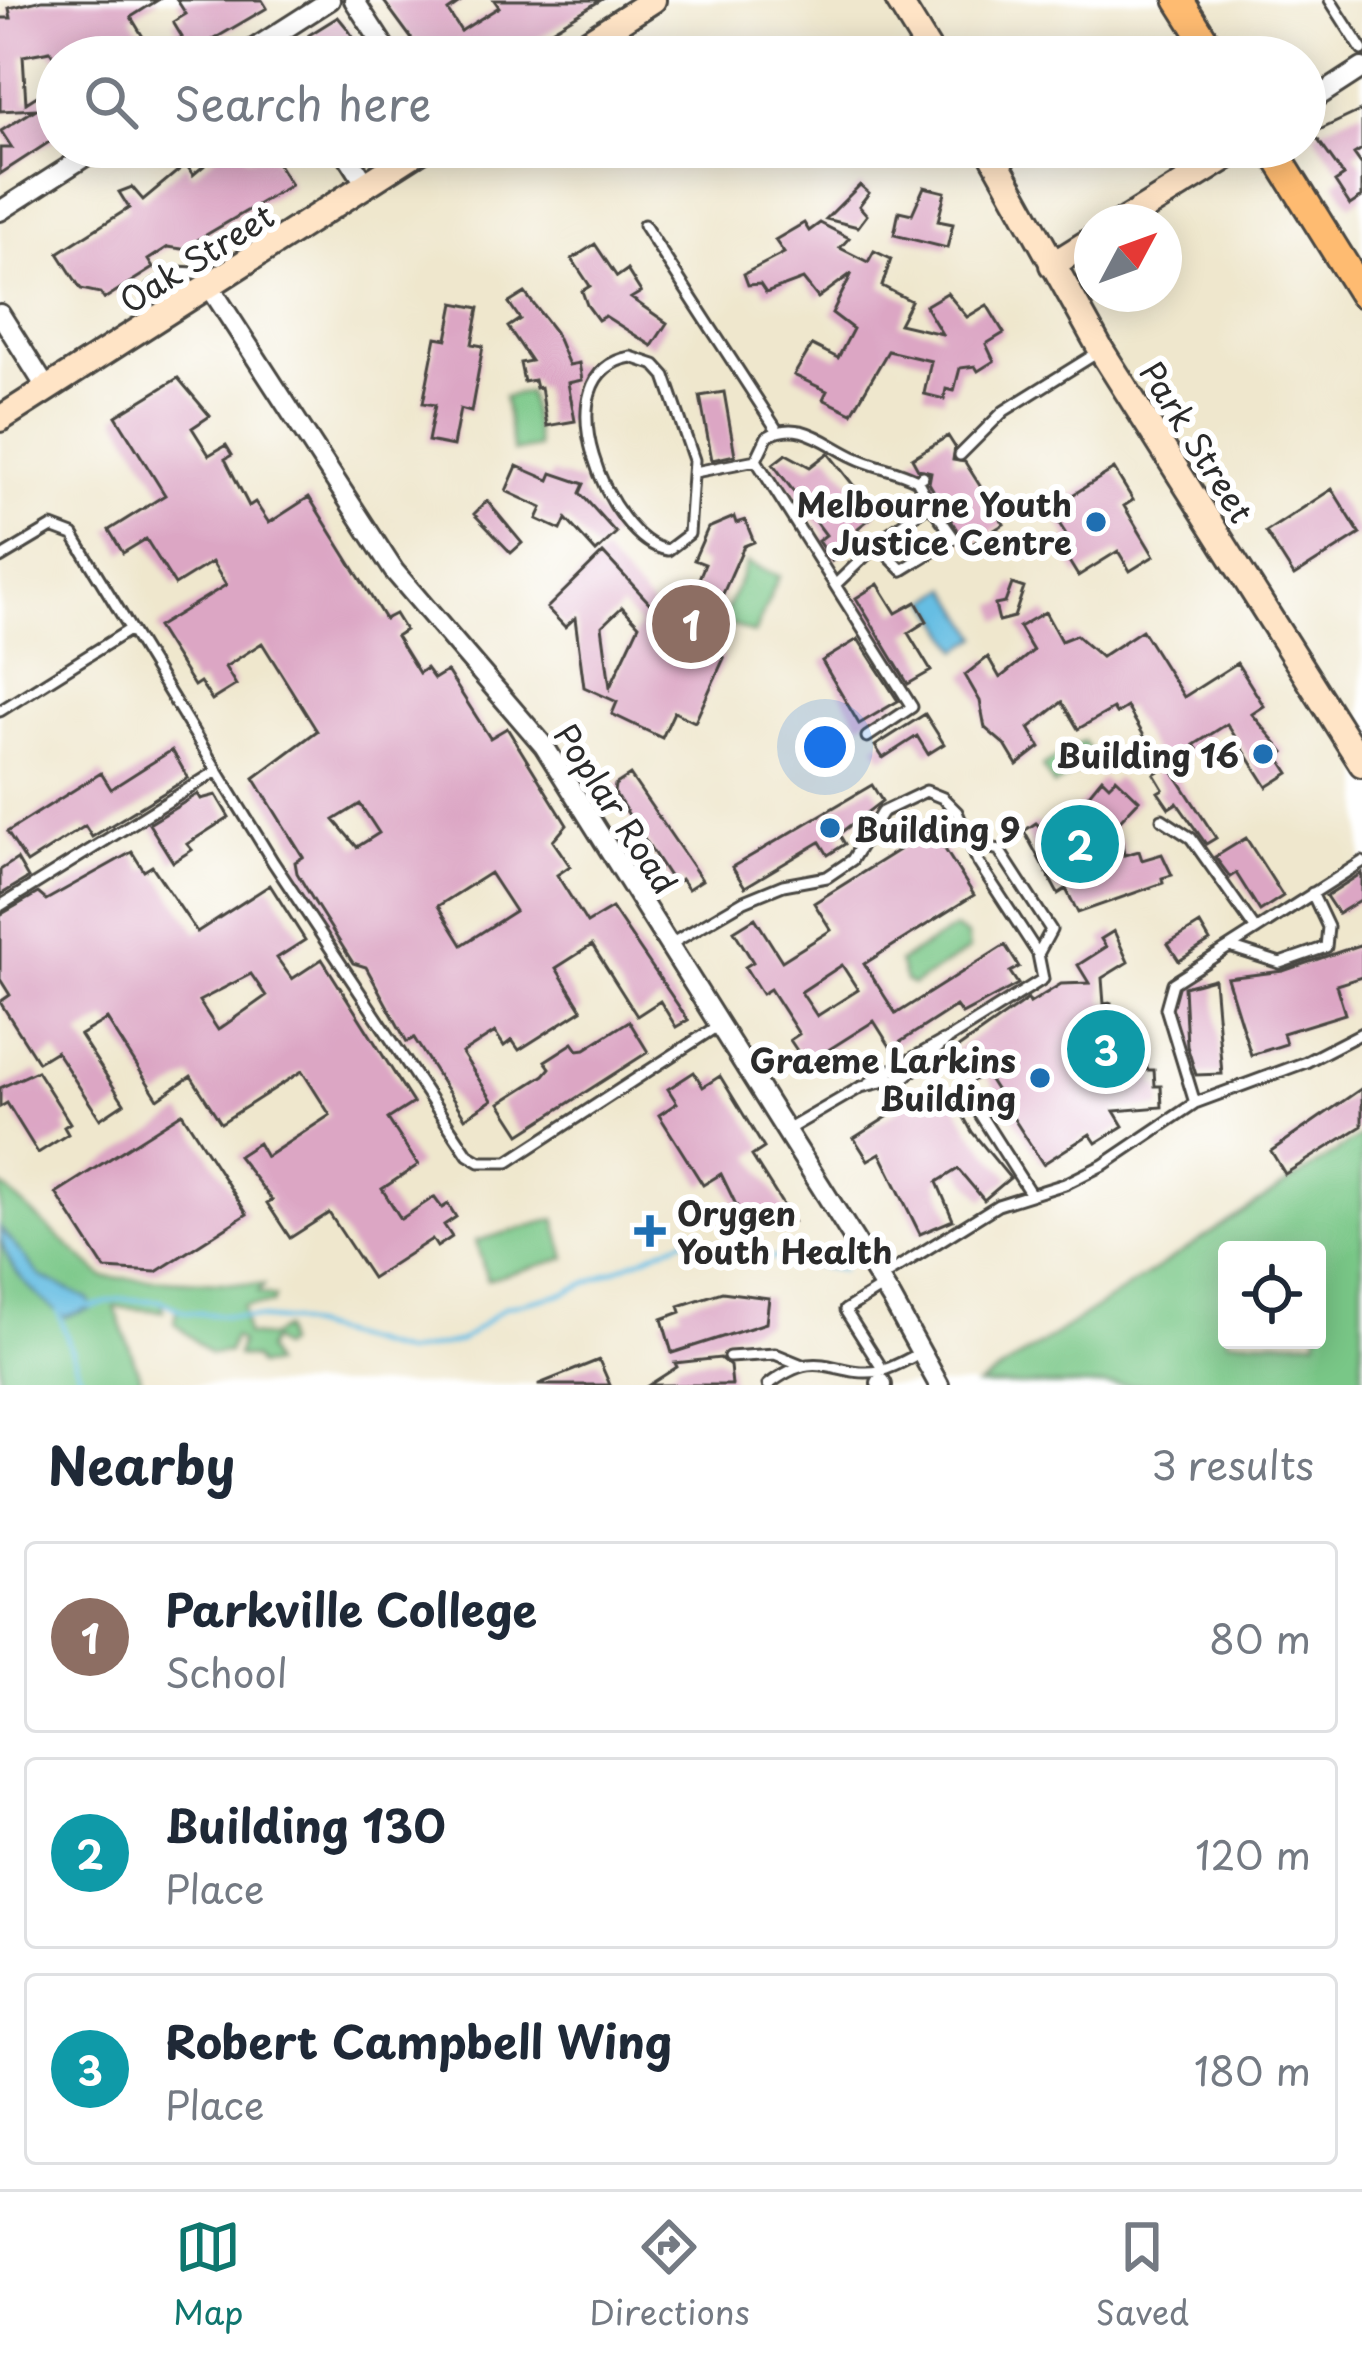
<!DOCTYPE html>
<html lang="en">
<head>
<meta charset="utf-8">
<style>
  :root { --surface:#fff; --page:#f6f6f7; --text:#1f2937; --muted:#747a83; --line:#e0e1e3; --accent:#0f766e }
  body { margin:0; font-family:"Playpen Sans",sans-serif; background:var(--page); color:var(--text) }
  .controls { position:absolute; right:36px; bottom:36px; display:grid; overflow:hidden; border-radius:12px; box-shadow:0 6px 30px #0003 }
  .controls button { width:108px; height:108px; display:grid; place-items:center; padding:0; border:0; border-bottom:3px solid var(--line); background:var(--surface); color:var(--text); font:60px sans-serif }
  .compass { position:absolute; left:1074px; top:204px; width:108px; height:108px; border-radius:50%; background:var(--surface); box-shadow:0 6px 30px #0003; rotate:49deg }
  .you { position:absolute; left:825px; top:747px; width:42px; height:42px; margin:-30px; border:9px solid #fff; border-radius:50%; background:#1a73e8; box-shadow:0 0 0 18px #1a73e833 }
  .badge { display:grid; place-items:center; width:78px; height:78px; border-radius:50%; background:var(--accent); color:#fff; font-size:39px; font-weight:700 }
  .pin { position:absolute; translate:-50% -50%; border:6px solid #fff; box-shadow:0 3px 12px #0006 }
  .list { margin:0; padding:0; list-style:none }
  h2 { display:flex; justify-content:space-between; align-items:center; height:156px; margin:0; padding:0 48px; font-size:51px }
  h2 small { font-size:39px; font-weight:400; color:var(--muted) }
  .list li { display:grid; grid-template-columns:78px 1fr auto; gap:36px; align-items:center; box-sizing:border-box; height:192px; margin:0 24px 24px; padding:0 24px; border:3px solid var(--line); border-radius:12px }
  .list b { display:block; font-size:45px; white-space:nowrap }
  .list p { margin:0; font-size:39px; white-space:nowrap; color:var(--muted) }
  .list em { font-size:39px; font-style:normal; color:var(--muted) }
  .icon { flex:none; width:66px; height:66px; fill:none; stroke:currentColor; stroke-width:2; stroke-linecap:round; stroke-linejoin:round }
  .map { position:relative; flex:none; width:1362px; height:1385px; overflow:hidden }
  .search { position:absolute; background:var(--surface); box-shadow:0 6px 30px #0003; left:36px; right:36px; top:36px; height:132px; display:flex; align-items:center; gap:30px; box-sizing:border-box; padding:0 42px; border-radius:66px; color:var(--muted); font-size:45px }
  .sheet { height:804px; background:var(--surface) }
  nav { display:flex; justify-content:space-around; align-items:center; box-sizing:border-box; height:168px; border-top:3px solid var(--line); background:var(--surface); font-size:33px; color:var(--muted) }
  nav a { display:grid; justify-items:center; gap:6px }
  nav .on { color:var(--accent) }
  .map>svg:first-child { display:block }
  .green { fill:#79c787; stroke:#527959; stroke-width:3; fill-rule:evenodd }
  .water { fill:#66bee3; stroke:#487487; stroke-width:3 }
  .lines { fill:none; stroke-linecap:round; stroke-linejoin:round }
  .stream { stroke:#66bee3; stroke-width:4.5 }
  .building { fill:#dca6c4; fill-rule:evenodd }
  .lane-casing { stroke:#484743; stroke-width:15 }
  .street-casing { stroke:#484743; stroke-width:24 }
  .secondary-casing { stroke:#484743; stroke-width:30 }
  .primary-casing { stroke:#484743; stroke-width:33 }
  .lane { stroke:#fff; stroke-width:9 }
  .street { stroke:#fff; stroke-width:18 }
  .secondary { stroke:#ffe4c6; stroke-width:24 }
  .primary { stroke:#febb71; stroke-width:27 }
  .poi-dot { fill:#1f6fb2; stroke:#fff; stroke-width:4.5 }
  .labels { text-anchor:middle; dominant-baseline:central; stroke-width:12; stroke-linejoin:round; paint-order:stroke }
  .street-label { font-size:33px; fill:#2b2b2b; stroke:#fff }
  .poi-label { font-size:33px; font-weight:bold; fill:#2b2b2b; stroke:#fff; text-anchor:end }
</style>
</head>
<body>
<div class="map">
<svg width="1362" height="1385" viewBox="0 0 1362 1385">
  <rect width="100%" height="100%" fill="#fff"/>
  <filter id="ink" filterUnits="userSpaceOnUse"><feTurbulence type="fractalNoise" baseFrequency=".00833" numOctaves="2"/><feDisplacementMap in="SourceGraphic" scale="24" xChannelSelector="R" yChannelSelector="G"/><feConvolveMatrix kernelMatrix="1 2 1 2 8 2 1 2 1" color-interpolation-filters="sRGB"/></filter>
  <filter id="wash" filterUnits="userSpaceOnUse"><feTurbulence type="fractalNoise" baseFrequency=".004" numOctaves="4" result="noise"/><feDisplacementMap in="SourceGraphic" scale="48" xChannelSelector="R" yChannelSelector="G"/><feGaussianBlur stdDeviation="2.7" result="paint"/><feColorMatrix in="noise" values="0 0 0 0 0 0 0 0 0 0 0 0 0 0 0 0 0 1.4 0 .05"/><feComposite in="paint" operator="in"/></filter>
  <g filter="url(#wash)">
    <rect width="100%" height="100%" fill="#efe7cd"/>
    <path class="green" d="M528,392L538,447L513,452L504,397Z
      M747,563L779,576L754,634L722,621Z
      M1083,741L1096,760L1054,786L1042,767Z
      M955,928L967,936L969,950L913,985L905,981L899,962Z
      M1362,1135V1385H978ZM1227,1250H1317V1340H1227Z
      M0,1184L103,1277L264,1285L258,1293L275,1297L272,1304L243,1306L246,1335L268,1337L283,1329L285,1345L279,1348L271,1340L266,1349L272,1365L258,1366L253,1358L237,1356L240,1341L233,1337L228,1352L210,1354L175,1323L177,1309L162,1302L163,1311L115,1307L143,1385H0Z
      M555,1219L566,1258L487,1280L476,1241Z"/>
    <path class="water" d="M949,588L979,637L959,650L929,600Z
      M0,1228L40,1276L88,1299L92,1308L65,1317C36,1298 0,1263 0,1228Z"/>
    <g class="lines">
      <path class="stream" d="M90,1307L121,1299L161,1301L185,1312L291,1321L404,1353L461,1341L505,1307L564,1293L692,1236L751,1254L842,1270
        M58,1311L83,1385"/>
    </g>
    <g id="blocks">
      <path class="building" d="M42,0H158L131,17L154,55L182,37L173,22L186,14L177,0H262L267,8L183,57H104L93,40L67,57H54L50,51L23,56L26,103L40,94L46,103L57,96V137L0,174V148H12L1,131L36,109L0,111V18H11L9,8Z
        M383,0H464L448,11L461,31L499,7L494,0H601L507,57H425Z
        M338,17L347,28L366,57H322L309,35Z
        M1362,110V149L1354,154L1362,165V197L1350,205L1335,182L1344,176L1313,133Z
        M226,147H240L247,158L273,156L291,185L182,249L168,247L148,260L153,268L104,299L100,293L81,289L58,253L129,208L119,192L132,187L143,200L186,164L193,175Z
        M860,185L869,193L859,206L867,215L858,227L826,219Z
        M924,187L945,192L938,221L953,224L947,248L894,235L899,211L912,214Z
        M804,223L809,231L820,223L849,238L840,248L868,262L874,251L891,259L882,286L911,301L899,324L942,334L925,306L947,293L967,317L987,305L1004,333L986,344L994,361L978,371L975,366L960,368L954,391L946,389L944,399L924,394L931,361L888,351L852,413L823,399L827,391L794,375L812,345L838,358L853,329L832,313L852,273L818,298L803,279L766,293L760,284L748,285L744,274L784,253L775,240Z
        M595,244L617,277L627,270L641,292L631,298L667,323L652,346L605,316L598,320L587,305L582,291L590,286L572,259Z
        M525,293L555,332L569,365L579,363L582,380L568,383L575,421L547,426L541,387L536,388L534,380L524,382L520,363L531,361L508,327L520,319L509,303Z
        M454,303L479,308L472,344L483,346L471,412L460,409L453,446L428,441L435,405L423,403L436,337L447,339Z
        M178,378L210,416L192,428L209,455L226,445L232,455L225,459L249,506L255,502L269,523L309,497L385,619L395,614L405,630L396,636L419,673L426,668L434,679L447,671L490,738L507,728L567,825L553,841L570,866L557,875L587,923L612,908L688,1020L676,1027L660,1001L637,1016L592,945L556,968L582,1010L519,1050L512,1040L504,1046L495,1032L462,1053L492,1100L465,1118L414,1038L407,1042L366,967L353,963L315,903L297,873L295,862L303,857L254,778L317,731L262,643L225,667L236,685L212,700L200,682L194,686L157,627L226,585L212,562L175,585L146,539L123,553L109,530L165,495L116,416ZM360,804L379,833L357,847L334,820ZM490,873L515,911L462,945L438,906Z
        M724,392L735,455L712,460L700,396Z
        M948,436L955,447L953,460L965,462L1004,524L967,547L929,483L931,472L918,469L912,458Z
        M828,453L876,514L858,528L861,537L832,561L818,541L826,535L773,464L786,454L810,467Z
        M517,466L549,480L552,473L584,484L580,493L616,533L596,552L566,519L561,530L537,519L542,508L506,491Z
        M1114,469L1133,500L1124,506L1154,556L1130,571L1118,551L1078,576L1059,545L1069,539L1050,509Z
        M1332,489L1360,534L1294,576L1266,532Z
        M487,501L522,543L511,553L474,514Z
        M734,517L736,523L745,520L754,542L744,546L707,630L712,632L704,649L724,658L695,722L674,712L662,738L612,714L617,702L584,687L575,618L565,627L547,608L603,553L656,610L659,603L684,614L705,564L694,560L708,528ZM622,607L639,625L610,687L602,626Z
        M878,584L896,613L916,602L927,621L908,633L931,671L908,684L856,598Z
        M1012,584L1024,588L1014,617L999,621L995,605L1005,603Z
        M1045,612L1061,641L1076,635L1101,657L1142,630L1184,697L1237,663L1264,706L1252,714L1284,752L1278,756L1289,773L1267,787L1227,724L1194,745L1197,749L1170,767L1216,838L1206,844L1177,803L1169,808L1158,792L1163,789L1154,774L1163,768L1127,707L1116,714L1113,709L1078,729L1062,702L1029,728L1040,747L1017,765L1005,745L985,728L980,701L965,675L988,657L1000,678L1033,651L1019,627Z
        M858,639L898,701L859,724L822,661Z
        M925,714L944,744L928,754L917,736L883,758L875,746Z
        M172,750L188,778L92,837L85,826L27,863L7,832L101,773L111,789Z
        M630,775L702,880L688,889L681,879L674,884L614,792L615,785Z
        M1102,778L1109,785L1116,778L1139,800L1110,831L1122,842L1124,855L1139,851L1142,860L1162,854L1172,875L1162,878L1163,883L1078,913L1066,889L1058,894L1024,831L1036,823L1049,836L1057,833Z
        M872,785L882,801L839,834L845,844L828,855L820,842L745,887L732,867Z
        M198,794L201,799L216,795L229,817L187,844L192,850L173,862L149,824Z
        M932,829L974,895L864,964L896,1014L1005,945L1019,967L1010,972L1018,984L962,1014L956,1006L891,1048L874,1021L806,1064L790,1040L799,1034L770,989L762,994L745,967L753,962L734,931L755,918L782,961L831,930L814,903ZM842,965L858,990L817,1016L801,992Z
        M1246,838L1283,896L1260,911L1236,873L1230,877L1215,857Z
        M132,852L144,871L152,866L197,932L270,885L305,940L277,958L292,979L322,959L413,1103L388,1119L418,1165L382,1189L401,1219L434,1197L442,1208L448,1204L456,1217L444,1225L452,1237L437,1247L432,1239L372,1278L329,1213L290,1238L267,1203L272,1200L238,1156L258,1143L266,1157L330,1115L302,1071L221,1123L191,1076L158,1099L107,1019L80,1035L124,1103L100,1119L56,1051L38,1062L0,1002L10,995L0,979V915L38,893L46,900ZM251,974L266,996L218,1030L199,1001Z
        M17,859L28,878L0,895V870Z
        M1362,873V899L1338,914L1326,896Z
        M1200,924L1210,941L1179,961L1168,944Z
        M1114,931L1128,962L1102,978L1104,1004L1111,1003L1112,1017L1120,1016L1121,1030H1129L1138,1056L1146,1055L1147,1070H1154L1155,1086H1161L1162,1107L1114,1111L1123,1126L1096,1143L1090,1134L1043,1164L985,1074L973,1081L954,1051L1028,999L1030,1003L1061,984L1089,983L1078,965L1106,947L1101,939Z
        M1362,944V977L1336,985L1345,1014L1283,1033L1286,1044L1251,1055L1227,978L1283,971Z
        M1214,979L1222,1074L1196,1075L1187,1046L1184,987Z
        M629,1021L648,1052L520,1134L500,1103L544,1075L550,1068L545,1061L573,1043L578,1050L585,1049Z
        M37,1071L70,1123L64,1127L68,1134L38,1153L7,1103L0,1107V1088Z
        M694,1072L703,1087L720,1076L764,1148L752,1156L793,1221H773L767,1211L751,1221L744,1211L740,1213L721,1174L703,1185L659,1115L677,1103L668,1089Z
        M944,1081L972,1132L1010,1178L984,1200L958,1169L937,1182L953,1220L920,1234L880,1153L868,1160L854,1138L898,1110L892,1101L903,1094L908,1103Z
        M1362,1088V1126L1285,1174L1271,1151Z
        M182,1113L247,1214L156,1272L105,1269L56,1193Z
        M722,1292L769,1298L766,1323L672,1353L662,1319L681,1312L679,1306Z
        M720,1358L730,1366L732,1385H649L677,1367L675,1363Z
        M599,1360L610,1385H539V1384Z"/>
    </g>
  </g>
  <g filter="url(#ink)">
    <use href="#blocks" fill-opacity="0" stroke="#484743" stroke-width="3"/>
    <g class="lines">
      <g class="lane-casing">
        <path id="lane" d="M1330,0L1362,50
          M644,225L777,430
          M147,322L151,288L176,272L215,274
          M631,357L655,365L665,376L694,460L689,534L668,550C609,542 540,372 631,357Z
          M960,455L1004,411L1097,353
          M695,472L756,460
          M878,545L902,570L954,538L930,504
          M0,558L52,527L73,535L273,862L468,1155L480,1162H508L719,1025
          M836,584L888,534L930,504L917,480
          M0,711L129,630
          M867,737L912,707L756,460L767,437C798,417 826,444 854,457C874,467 896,469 917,480L923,476
          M1162,819L1191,838L1256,930
          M969,842L999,850L1051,930L1038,954
          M0,906L217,771
          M669,945L744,901L783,885L827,877L852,860L882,812L926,791L943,798L957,812L978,862L1038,954L1043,979L948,1039L906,1076L861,1087L787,1130
          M1230,947L1280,963L1326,947L1328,927L1312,893
          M869,1083L943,1041
          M1195,1103L1166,1008L1173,983L1362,862
          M974,1105L1030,1193
          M879,1279L998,1205L1065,1184L1103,1165L1195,1103L1306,1062L1362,1033
          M882,1287L845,1310L883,1370
          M729,1357L775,1354L802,1365
          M768,1385C821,1344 831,1378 879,1371C894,1368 910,1358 923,1351"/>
      </g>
      <g class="street-casing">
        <path id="street" d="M354,0L391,57
          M285,56V57
          M241,57L330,0
          M1305,105L1362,68
          M342,147L367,186
          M0,211L100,147
          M210,287L394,571L544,746L891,1298L939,1385
          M0,314L47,389
          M881,1383L882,1385"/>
      </g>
      <g class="secondary-casing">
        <path id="secondary" d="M898,0L933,57
          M564,57L653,0
          M988,147L1101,350L1362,764
          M1122,222L1243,147
          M1052,265L1092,240
          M0,419L425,147"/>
      </g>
      <g class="primary-casing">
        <path id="primary" d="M1179,0L1215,57
          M1271,147L1362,293"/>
      </g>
      <use href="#lane" class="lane"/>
      <use href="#street" class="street"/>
      <use href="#secondary" class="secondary"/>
      <use href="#primary" class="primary"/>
    </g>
  </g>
  <g class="poi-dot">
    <circle cx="1096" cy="522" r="12"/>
    <circle cx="1263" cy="754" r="12"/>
    <circle cx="830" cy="828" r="12"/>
    <circle cx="1040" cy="1078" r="12"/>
    <path d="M644 1213h12v12h12v12h-12v12h-12v-12h-12v-12h12z"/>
  </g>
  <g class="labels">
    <g class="street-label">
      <text transform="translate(196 257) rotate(-32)">Oak Street</text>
      <text transform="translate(1198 441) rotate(58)">Park Street</text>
      <text transform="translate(617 808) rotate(57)">Poplar Road</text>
    </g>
    <g class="poi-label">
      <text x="1072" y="503">Melbourne Youth<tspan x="1072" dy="38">Justice Centre</tspan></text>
      <text x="1239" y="754">Building 16</text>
      <text x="854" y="828" text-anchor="start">Building 9</text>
      <text x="1016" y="1059">Graeme Larkins<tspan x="1016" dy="38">Building</tspan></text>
      <text x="677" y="1212" text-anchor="start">Orygen<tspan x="677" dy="38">Youth Health</tspan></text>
    </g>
  </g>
</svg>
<div class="controls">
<button><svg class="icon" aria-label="locate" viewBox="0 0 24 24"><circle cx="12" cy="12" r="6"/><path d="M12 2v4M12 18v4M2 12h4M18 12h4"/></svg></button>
</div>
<svg class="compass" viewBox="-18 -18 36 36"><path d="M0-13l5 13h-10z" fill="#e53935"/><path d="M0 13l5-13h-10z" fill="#747a83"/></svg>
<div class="you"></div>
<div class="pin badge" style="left:691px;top:624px;background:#8d6e63">1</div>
<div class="pin badge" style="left:1080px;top:844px;background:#0f9aa8">2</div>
<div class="pin badge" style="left:1106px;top:1049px;background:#0f9aa8">3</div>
<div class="search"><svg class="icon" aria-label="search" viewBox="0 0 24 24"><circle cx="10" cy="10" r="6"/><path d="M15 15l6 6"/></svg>Search here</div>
</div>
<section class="sheet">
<h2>Nearby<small>3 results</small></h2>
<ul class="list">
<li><span class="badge" style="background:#8d6e63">1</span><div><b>Parkville College</b><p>School</p></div><em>80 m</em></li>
<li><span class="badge" style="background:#0f9aa8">2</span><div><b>Building 130</b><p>Place</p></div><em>120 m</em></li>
<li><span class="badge" style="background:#0f9aa8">3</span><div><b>Robert Campbell Wing</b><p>Place</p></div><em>180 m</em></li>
</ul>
</section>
<nav>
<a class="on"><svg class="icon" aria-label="map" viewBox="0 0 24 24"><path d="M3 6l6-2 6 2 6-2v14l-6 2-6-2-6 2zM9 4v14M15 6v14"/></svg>Map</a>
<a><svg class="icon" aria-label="directions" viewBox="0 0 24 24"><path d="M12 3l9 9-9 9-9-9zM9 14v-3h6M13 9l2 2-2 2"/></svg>Directions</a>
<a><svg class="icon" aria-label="saved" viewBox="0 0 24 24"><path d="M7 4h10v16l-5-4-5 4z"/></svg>Saved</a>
</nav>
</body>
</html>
